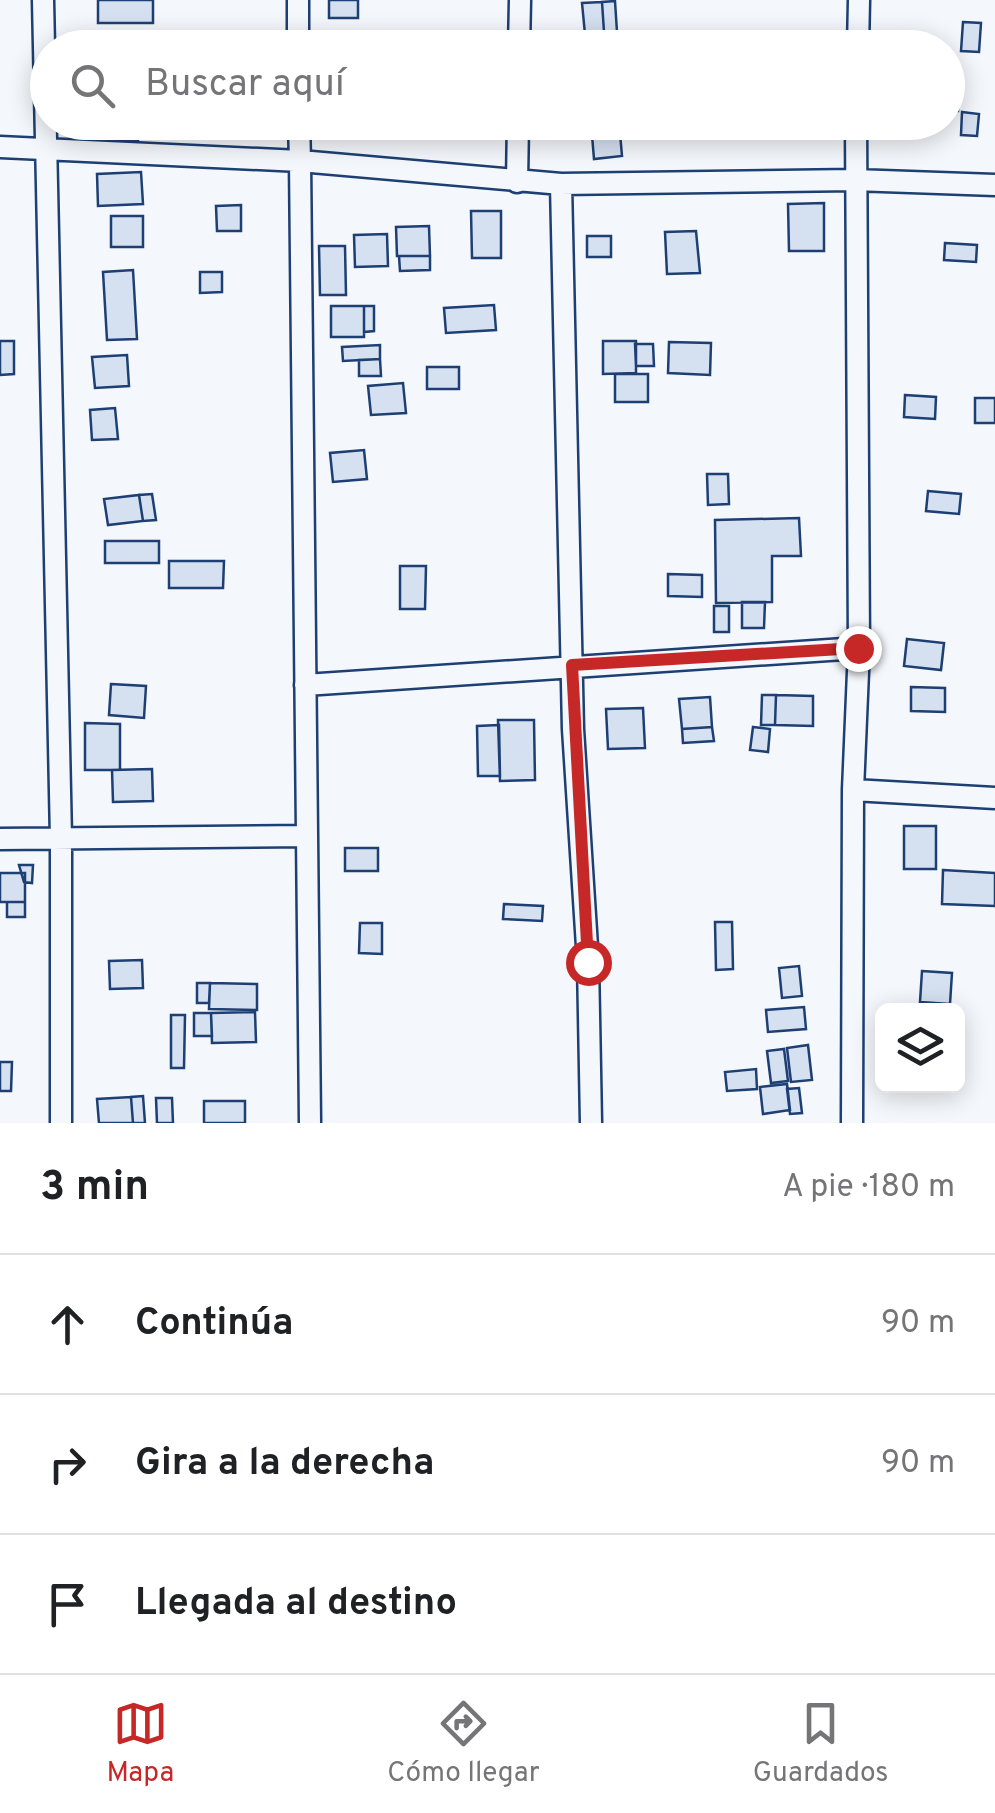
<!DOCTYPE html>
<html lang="es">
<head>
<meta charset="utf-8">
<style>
  :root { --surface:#fff; --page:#f6f6f6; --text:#202124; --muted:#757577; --line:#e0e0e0; --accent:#c62828 }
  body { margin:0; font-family:Overpass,sans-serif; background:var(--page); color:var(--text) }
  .controls { position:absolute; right:30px; bottom:30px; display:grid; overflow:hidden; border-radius:15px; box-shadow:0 5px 25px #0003 }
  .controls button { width:90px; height:90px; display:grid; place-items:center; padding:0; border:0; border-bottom:2px solid var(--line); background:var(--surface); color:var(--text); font:50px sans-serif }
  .stop { position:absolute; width:30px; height:30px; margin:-22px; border:8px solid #c62828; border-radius:50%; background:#fff }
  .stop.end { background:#c62828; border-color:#fff; box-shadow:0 2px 10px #0008 }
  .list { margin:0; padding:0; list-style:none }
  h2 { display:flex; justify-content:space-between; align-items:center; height:130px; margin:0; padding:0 40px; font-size:42px }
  h2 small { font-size:32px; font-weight:400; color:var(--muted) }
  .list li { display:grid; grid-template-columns:65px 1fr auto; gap:30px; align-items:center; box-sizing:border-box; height:140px; padding:0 40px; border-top:2px solid var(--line) }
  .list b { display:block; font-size:38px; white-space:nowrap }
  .list em { font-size:32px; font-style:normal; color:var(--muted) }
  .icon { flex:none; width:55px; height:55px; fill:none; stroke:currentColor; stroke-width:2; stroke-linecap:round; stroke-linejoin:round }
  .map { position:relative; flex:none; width:995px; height:1123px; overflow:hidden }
  .search { position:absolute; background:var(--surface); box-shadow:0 5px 25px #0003; left:30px; right:30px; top:30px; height:110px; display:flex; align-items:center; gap:25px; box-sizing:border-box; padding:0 35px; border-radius:55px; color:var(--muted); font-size:38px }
  .sheet { height:550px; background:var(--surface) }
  nav { display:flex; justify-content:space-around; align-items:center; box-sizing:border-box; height:140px; border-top:2px solid var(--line); background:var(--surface); font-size:28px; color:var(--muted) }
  nav a { display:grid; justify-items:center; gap:5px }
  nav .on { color:var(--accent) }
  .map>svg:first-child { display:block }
  .building { fill:#d5e0f0; stroke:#1d3f73; stroke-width:2.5 }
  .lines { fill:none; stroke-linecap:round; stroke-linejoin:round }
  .street-casing { stroke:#1d3f73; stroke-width:25 }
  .street { stroke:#f4f7fb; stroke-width:20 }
  .route { stroke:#c62828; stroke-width:12 }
</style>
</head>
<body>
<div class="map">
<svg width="995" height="1123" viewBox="0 0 995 1123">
  <rect width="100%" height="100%" fill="#f4f7fb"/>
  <path class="building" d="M98,0H153V23H98Z
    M329,0H358V18H329Z
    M615,1L617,32H604L602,2Z
    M602,2L604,32L585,34L582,3Z
    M963,22L981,23L979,52L961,51Z
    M810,34L811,48H786V35Z
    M360,35H368V48H360Z
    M360,35V48H325V36Z
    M948,69H959L958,111H948Z
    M962,112L979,114L977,136L961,135Z
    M100,122H138V141L99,140Z
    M466,122H513L514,132H466Z
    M618,122H648V128L619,130Z
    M619,122L622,156L594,159L591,123Z
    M713,122H731V134L714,135Z
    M731,122H744L745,134H731Z
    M834,122V135H817V123Z
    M141,172L143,204L98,206L97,174Z
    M824,203V251H789L788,204Z
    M241,205V231H217L216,206Z
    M471,211H501V258H472Z
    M111,216H143V247H111Z
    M429,226L430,256H397L396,227Z
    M696,231L700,273L667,274L665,232Z
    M387,234L388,266L355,267L354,235Z
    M587,236H611V257H587Z
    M945,243L977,245L976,262L944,260Z
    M319,246H345L346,295H320Z
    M399,256H430V270L400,271Z
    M133,270L137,339L107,340L103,272Z
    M200,272H222V292L200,293Z
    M494,305L496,330L446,333L444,308Z
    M331,306H364V337H331Z
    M364,306H374V331L364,332Z
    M0,341H14V374L0,375Z
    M603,341H636V373L603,374Z
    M669,342L711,343L710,375L668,373Z
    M635,344H653L654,366H636Z
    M380,345V359L343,361L342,347Z
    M127,355L129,386L95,388L92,357Z
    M380,359L381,376H359V360Z
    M427,367H459V389H427Z
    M615,374H648V402H615Z
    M403,383L406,413L371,415L368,386Z
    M905,395L936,397L935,419L904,417Z
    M975,398H995V423H975Z
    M115,408L118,439L92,440L90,410Z
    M364,450L367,479L333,482L330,453Z
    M707,474H728L729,504L708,505Z
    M928,491L961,494L959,514L926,511Z
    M152,494L156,520L143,521L139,495Z
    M139,495L143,521L108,525L104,499Z
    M799,518L801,556H772V602L716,603L715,520Z
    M105,541H159V563H105Z
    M169,561H224L223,588H169Z
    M400,566H426L425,609H400Z
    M668,574L702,575V597L668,596Z
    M742,602H765L764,628H742Z
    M714,606H729V632H714Z
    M907,639L944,643L941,670L904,666Z
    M111,684L146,686L144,718L109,715Z
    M911,687L945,688V712L911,711Z
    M762,695H776L775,725H761Z
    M776,695L813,696V726L775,725Z
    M710,697L712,727L682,729L679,699Z
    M643,708L645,748L608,749L606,709Z
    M498,720H534L535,780L500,781Z
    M85,723L120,724V770H85Z
    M499,725L500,776H478L477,726Z
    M712,727L714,741L683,743L682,729Z
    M753,727L770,729L768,752L750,750Z
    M152,769L153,801L113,802L112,770Z
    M904,826H936V869H904Z
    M345,848H378V871H345Z
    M19,865H33L32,883L24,882Z
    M943,870L995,873V906L942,904Z
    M0,873H25V902H0Z
    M7,902H25V917H7Z
    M504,904L543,906L542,921L503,919Z
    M715,922H732L733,969L716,970Z
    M360,923H382V954L359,953Z
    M142,960L143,988L110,989L109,961Z
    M799,966L802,996L782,998L779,968Z
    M922,971L952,973L950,1004L920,1002Z
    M197,983H210L209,1003H197Z
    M210,983L257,984V1010L209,1009Z
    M804,1007L806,1029L768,1032L766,1010Z
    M255,1012L256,1042L212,1043L211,1013Z
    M194,1013H211L212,1036H194Z
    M171,1015H185L184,1068H171Z
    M808,1045L812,1080L791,1082L787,1048Z
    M784,1049L788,1081L771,1083L767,1051Z
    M0,1062H12L11,1091H0Z
    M756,1069L757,1089L727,1091L725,1072Z
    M787,1084L790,1110L763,1114L760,1087Z
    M799,1088L802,1113L790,1114L787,1089Z
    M143,1096L145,1123H133L131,1097Z
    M131,1097L133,1123H99L97,1099Z
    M156,1098H172L173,1123H157Z
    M204,1101H245V1123H204Z"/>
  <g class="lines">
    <g class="street-casing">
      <path id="street" d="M43,0L61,838V1123
        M298,0V48
        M519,48L520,0
        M858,48L859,0
        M299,122L300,161L561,184L854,180L995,185
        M0,147L300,161L310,1123
        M517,182L518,122
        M561,184L573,729L588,962L591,1123
        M305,685L859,648
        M853,790L995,798
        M0,839L306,836
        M852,1123L853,790L859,648L856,122"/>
    </g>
    <use href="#street" class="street"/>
  </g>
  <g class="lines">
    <path class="route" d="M588,962L572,665L858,648"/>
  </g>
</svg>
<div class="controls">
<button><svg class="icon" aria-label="layers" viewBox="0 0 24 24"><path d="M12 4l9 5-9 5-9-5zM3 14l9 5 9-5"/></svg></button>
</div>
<div class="stop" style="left:588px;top:962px"></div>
<div class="stop end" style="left:858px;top:648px"></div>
<div class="search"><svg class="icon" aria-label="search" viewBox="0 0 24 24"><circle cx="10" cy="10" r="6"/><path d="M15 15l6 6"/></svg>Buscar aquí</div>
</div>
<section class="sheet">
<h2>3 min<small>A pie · 180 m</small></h2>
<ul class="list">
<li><svg class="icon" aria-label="ahead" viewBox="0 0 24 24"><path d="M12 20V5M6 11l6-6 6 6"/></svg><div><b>Continúa</b></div><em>90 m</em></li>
<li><svg class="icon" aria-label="right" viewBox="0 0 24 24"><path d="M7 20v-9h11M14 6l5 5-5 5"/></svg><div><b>Gira a la derecha</b></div><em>90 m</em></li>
<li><svg class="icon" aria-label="arrive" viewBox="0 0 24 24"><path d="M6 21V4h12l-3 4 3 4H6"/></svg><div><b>Llegada al destino</b></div></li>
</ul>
</section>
<nav>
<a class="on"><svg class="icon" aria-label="map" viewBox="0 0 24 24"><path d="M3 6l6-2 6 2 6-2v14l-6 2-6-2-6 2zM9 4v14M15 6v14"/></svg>Mapa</a>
<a><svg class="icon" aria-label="directions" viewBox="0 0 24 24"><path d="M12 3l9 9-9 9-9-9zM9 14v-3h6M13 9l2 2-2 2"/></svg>Cómo llegar</a>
<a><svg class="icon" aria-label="saved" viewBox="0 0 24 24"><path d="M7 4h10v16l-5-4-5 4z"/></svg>Guardados</a>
</nav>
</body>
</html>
